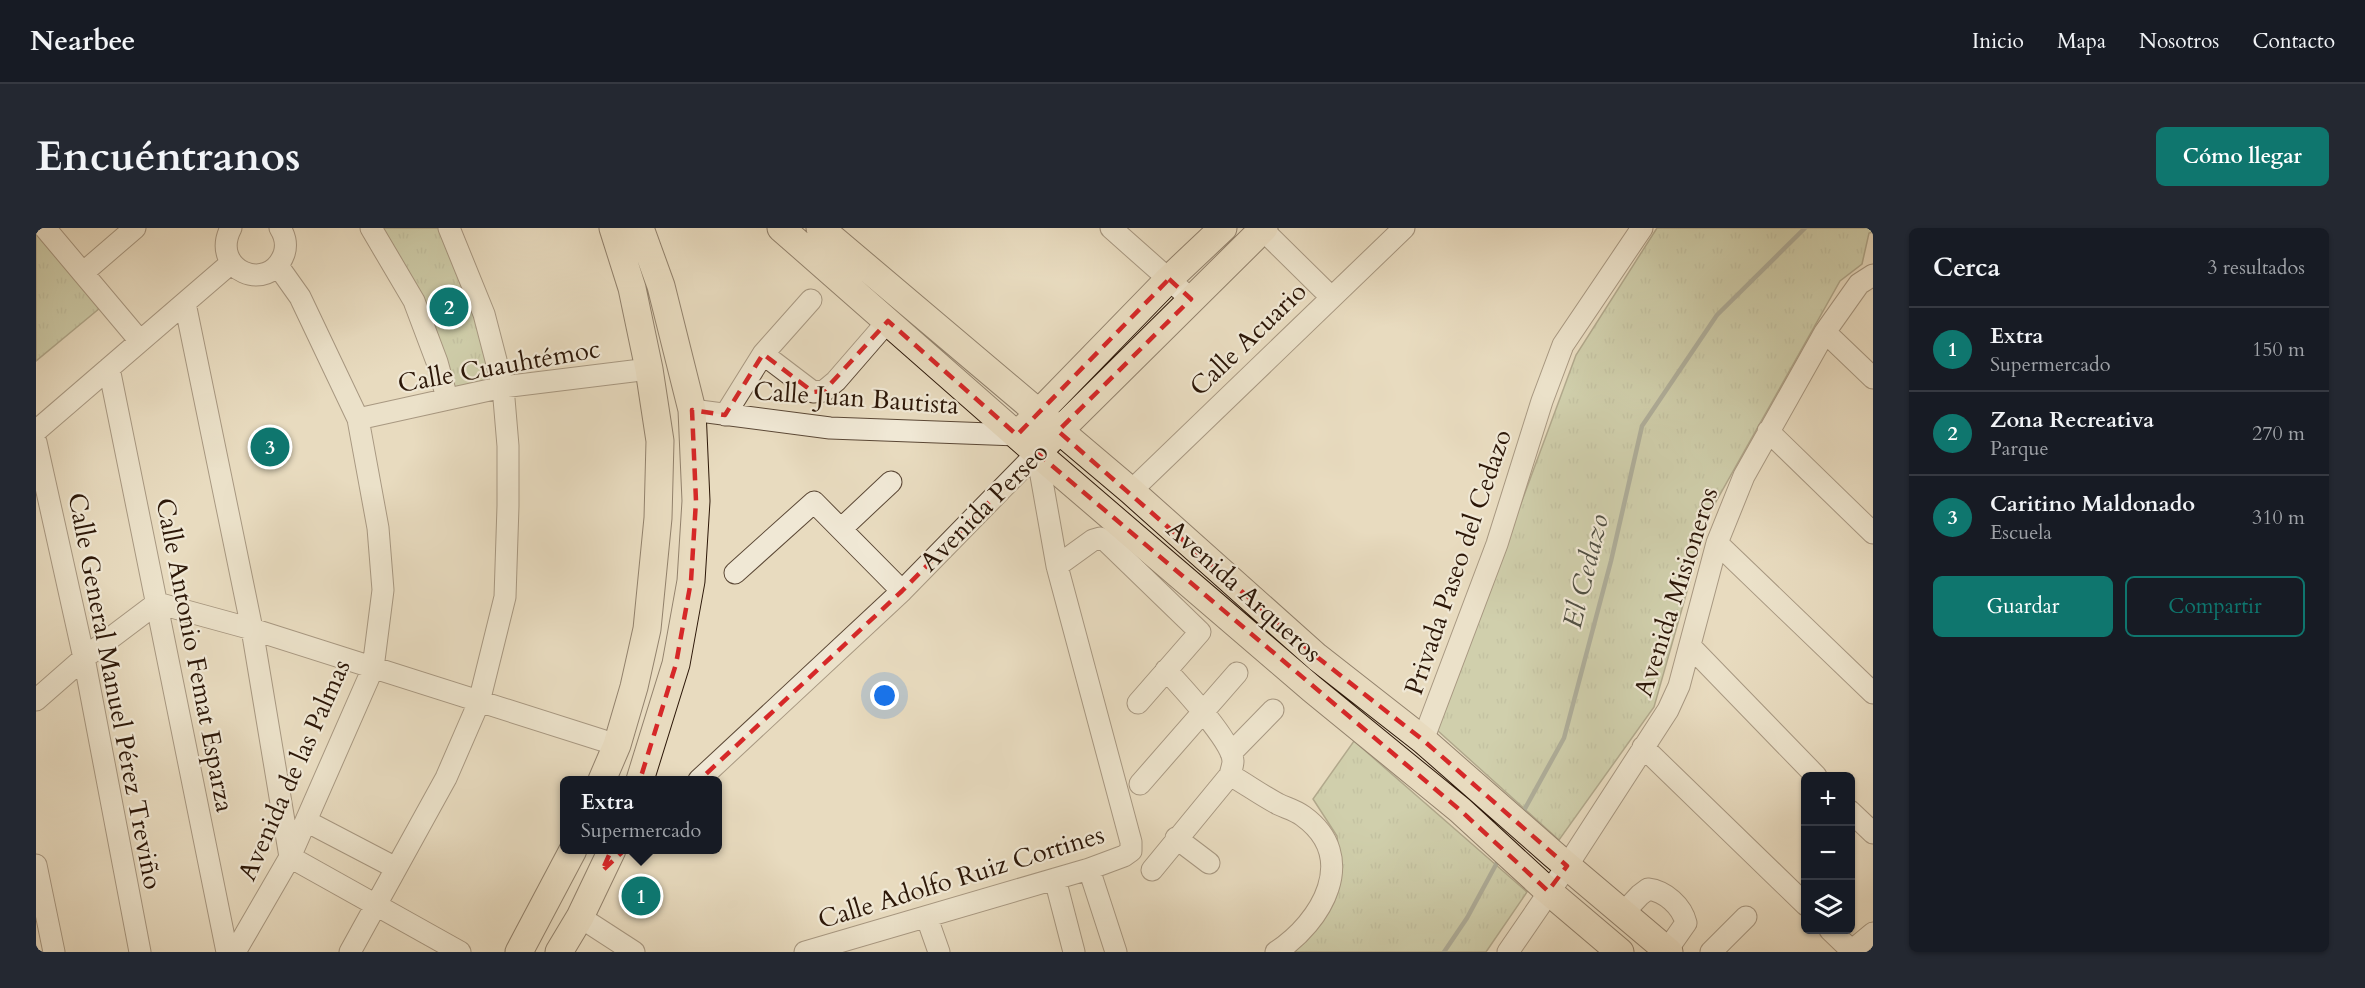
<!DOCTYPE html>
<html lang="es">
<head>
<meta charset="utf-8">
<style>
  :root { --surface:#171b24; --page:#242831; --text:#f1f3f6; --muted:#9ea1a6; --line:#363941; --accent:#0f766e }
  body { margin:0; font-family:Cardo,serif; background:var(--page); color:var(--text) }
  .controls { position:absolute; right:18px; bottom:18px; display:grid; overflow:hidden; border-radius:9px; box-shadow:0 2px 4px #0004 }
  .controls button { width:54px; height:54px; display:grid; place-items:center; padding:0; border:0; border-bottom:2px solid var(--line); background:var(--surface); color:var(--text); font:30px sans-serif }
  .you { position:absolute; left:849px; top:468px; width:21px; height:21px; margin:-15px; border:4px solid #fff; border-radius:50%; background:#1a73e8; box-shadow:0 0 0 9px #1a73e833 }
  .badge { display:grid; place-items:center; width:39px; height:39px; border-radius:50%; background:var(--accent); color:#fff; font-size:20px; font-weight:700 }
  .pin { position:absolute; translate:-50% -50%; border:3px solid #fff; box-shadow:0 2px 6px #0006 }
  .popup { position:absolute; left:524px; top:548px; width:162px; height:78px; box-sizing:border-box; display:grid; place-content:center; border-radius:9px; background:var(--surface); filter:drop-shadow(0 2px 4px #0005); font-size:20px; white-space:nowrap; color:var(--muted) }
  .popup b { font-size:22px; color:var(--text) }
  .popup::after { content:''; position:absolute; left:50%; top:100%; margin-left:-12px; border:12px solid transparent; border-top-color:var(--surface) }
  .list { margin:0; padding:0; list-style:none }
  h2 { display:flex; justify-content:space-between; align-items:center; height:78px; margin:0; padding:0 24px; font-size:26px }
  h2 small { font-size:20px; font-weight:400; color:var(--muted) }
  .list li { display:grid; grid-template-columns:39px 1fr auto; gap:18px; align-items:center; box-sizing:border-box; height:84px; padding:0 24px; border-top:2px solid var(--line) }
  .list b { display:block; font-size:22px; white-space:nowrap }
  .list p { margin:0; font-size:20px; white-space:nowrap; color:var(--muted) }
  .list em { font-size:20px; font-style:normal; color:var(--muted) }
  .actions { display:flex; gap:12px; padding:18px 24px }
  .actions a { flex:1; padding:14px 0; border:2px solid var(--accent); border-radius:9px; text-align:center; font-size:21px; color:var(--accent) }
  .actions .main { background:var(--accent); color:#fff }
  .icon { flex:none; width:33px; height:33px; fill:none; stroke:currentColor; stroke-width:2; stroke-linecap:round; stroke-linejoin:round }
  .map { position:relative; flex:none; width:1837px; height:724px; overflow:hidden; border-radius:9px }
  header { display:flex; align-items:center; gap:36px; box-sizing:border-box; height:84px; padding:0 30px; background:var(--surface); border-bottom:2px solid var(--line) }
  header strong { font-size:28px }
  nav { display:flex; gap:33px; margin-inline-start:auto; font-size:21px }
  .intro { display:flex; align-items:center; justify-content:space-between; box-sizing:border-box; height:144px; padding:0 36px }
  h1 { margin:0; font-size:42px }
  .button { padding:15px 27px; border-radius:9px; background:var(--accent); color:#fff; font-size:21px; font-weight:700 }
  main { display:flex; gap:36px; padding:0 36px }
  aside { flex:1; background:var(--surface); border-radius:9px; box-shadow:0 2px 4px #0004 }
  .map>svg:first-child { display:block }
  .grass { fill:url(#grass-tufts); stroke:#706c4e; stroke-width:1.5 }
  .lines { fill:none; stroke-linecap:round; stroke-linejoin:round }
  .stream { stroke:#6c796e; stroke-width:4.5 }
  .minor-casing { stroke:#5b4836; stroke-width:23 }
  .major-casing { stroke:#2c1708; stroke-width:29 }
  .minor { stroke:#f0e8d5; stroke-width:21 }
  .major { stroke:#e8dbbf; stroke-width:27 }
  .marked { fill:none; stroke:#d62828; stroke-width:4.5; stroke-dasharray:12 8; stroke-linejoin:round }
  .labels { text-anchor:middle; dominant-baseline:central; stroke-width:4.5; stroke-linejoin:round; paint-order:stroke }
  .street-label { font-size:26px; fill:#2c1708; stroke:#f0e8d5 }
  .water-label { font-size:27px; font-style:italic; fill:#515044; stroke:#f0e8d5 }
</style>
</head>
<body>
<header>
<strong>Nearbee</strong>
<nav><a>Inicio</a><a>Mapa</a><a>Nosotros</a><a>Contacto</a></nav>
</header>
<div class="intro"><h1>Encuéntranos</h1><a class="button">Cómo llegar</a></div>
<main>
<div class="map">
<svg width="1837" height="724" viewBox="0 0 1837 724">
  <defs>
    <pattern id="grass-tufts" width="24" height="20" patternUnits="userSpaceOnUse" patternTransform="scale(1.5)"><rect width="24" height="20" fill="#b3c195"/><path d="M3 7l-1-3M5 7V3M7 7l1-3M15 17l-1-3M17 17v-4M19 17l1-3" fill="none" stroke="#9aa57f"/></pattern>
  </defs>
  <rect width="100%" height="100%" fill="#e8dbbf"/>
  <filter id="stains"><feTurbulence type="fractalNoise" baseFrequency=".00333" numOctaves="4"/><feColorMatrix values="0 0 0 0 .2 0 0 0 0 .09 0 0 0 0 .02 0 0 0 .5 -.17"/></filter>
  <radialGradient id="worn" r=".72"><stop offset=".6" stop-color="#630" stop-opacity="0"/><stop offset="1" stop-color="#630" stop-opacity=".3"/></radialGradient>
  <path class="grass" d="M335,0H413L467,159L411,170Z
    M1621,0H1837V4L1833,5L1826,36L1804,53L1673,286L1618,479L1523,612L1401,502L1540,127Z
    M0,3L64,80L0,133Z
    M1318,513L1491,664L1450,724H1258L1305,652L1301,608L1277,571Z"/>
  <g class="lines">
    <path class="stream" d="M1486,586L1528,510L1575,333L1606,198L1681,87L1769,0
      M1408,724L1431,690L1463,631"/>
    <g class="minor-casing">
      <path id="minor" d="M9,0L104,113
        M195,0C173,42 233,67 248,26C251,17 249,8 244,0
        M335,0L378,73L401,134L411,170
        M1075,0L1155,71
        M1227,2L1295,69
        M48,44L99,0
        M149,75L216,401L254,629L424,724
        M1789,104L1837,150
        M727,126L777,164L788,163L800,153L852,93
        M73,140L191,724
        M656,182L794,200L981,207
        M689,187L727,126L775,72
        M322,191L467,159L613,141
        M0,203L195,35
        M1732,203L1837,305
        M0,214L48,430L104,724
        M1095,263L1368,0
        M805,301L855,254
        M1681,315L1837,465
        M1021,338L1057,312L1064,310L1070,313L1164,404L1102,475
        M699,345L778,274L866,363
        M1654,418L1780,548
        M0,472L48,430L121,375L216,401L581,517
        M1387,512L1461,316L1506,173L1527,117L1606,0
        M1607,519L1770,677
        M1195,525L1237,482
        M1194,547C1210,556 1225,567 1242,576C1250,580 1259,582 1267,588C1324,629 1286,694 1240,724
        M663,552L866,363L1001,225
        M1104,556L1201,445
        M1814,583L1837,605
        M270,593L360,640
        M1140,610L1173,635
        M0,637L18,724
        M1053,641L1080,724
        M1116,642L1194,547C1195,543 1197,537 1197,533C1196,513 1145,458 1130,442
        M1019,651L1038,724
        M1587,685L1604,667L1612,661C1629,663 1646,678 1650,695L1631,722
        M544,689L598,724
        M891,690L903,724
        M1794,702L1816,723
        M199,724L254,629L337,440L347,362L342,300L322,191L264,69L242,38
        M314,724L410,550L443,474L469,369L472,278V218L467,159L448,86L413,0
        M769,724L1053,641L1088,628L1095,623V614L1021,338L1001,225
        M1472,724L1531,638L1632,482L1643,458L1681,315L1708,248L1789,104L1823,56L1837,47
        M1675,724L1710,689
        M1814,724L1837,705"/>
    </g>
    <g class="major-casing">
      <path id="major" d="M604,0L625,58L656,182L660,273L655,353L640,436L604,552
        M745,0L1001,225L1276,461L1424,582L1512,663L1584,724
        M784,0L1095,263L1281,429L1387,512L1517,626L1633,724
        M989,199L1133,51L1187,0
        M1011,215L1228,0
        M566,552L581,517L598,459L611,401L622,290L624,213L613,141L596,60L577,0
        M483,724L537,622
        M523,724L544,689L576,622"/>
    </g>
    <use href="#minor" class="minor"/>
    <use href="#major" class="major"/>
  </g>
  <path d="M0 0H1837V724H0ZM1133,51L1155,71L1022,203L1281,429L1387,512L1531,638L1512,663L1424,582L1001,225L866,363L566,643L598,571L640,436L655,353L660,273L656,182L689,187L727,126L777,164L788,163L852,93L981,207Z" fill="#e8dbbf" fill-opacity=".55" fill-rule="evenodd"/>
  <path class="marked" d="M1133,51L1155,71L1022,203L1281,429L1387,512L1531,638L1512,663L1424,582L1001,225L866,363L566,643L598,571L640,436L655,353L660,273L656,182L689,187L727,126L777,164L788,163L852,93L981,207Z"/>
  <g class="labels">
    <g class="street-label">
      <text transform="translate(1212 111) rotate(-44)">Calle Acuario</text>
      <text transform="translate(463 138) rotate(-10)">Calle Cuauhtémoc</text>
      <text transform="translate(820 170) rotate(4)">Calle Juan Bautista</text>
      <text transform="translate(948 279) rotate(-45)">Avenida Perseo</text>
      <text transform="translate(1422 334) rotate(-71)">Privada Paseo del Cedazo</text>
      <text transform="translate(1208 363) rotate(42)">Avenida Arqueros</text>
      <text transform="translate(1640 364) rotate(-72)">Avenida Misioneros</text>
      <text transform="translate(159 427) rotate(79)">Calle Antonio Femat Esparza</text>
      <text transform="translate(79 463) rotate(79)">Calle General Manuel Pérez Treviño</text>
      <text transform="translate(258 542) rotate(-66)">Avenida de las Palmas</text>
      <text transform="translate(925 649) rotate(-17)">Calle Adolfo Ruiz Cortines</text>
    </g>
    <g class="water-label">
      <text transform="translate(1550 343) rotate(-76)">El Cedazo</text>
    </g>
  </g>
  <rect width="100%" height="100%" filter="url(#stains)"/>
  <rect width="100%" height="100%" fill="url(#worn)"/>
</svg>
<div class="controls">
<button>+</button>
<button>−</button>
<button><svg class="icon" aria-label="layers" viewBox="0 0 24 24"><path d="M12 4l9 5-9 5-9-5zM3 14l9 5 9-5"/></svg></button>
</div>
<div class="you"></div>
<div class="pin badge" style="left:605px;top:668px">1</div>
<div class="popup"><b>Extra</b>Supermercado</div>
<div class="pin badge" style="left:413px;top:79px">2</div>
<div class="pin badge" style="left:234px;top:219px">3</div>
</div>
<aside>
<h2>Cerca<small>3 resultados</small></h2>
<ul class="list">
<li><span class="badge">1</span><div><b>Extra</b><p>Supermercado</p></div><em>150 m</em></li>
<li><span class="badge">2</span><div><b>Zona Recreativa</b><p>Parque</p></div><em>270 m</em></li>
<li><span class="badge">3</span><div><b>Caritino Maldonado</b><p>Escuela</p></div><em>310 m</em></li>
</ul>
<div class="actions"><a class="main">Guardar</a><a>Compartir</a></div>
</aside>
</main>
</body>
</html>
